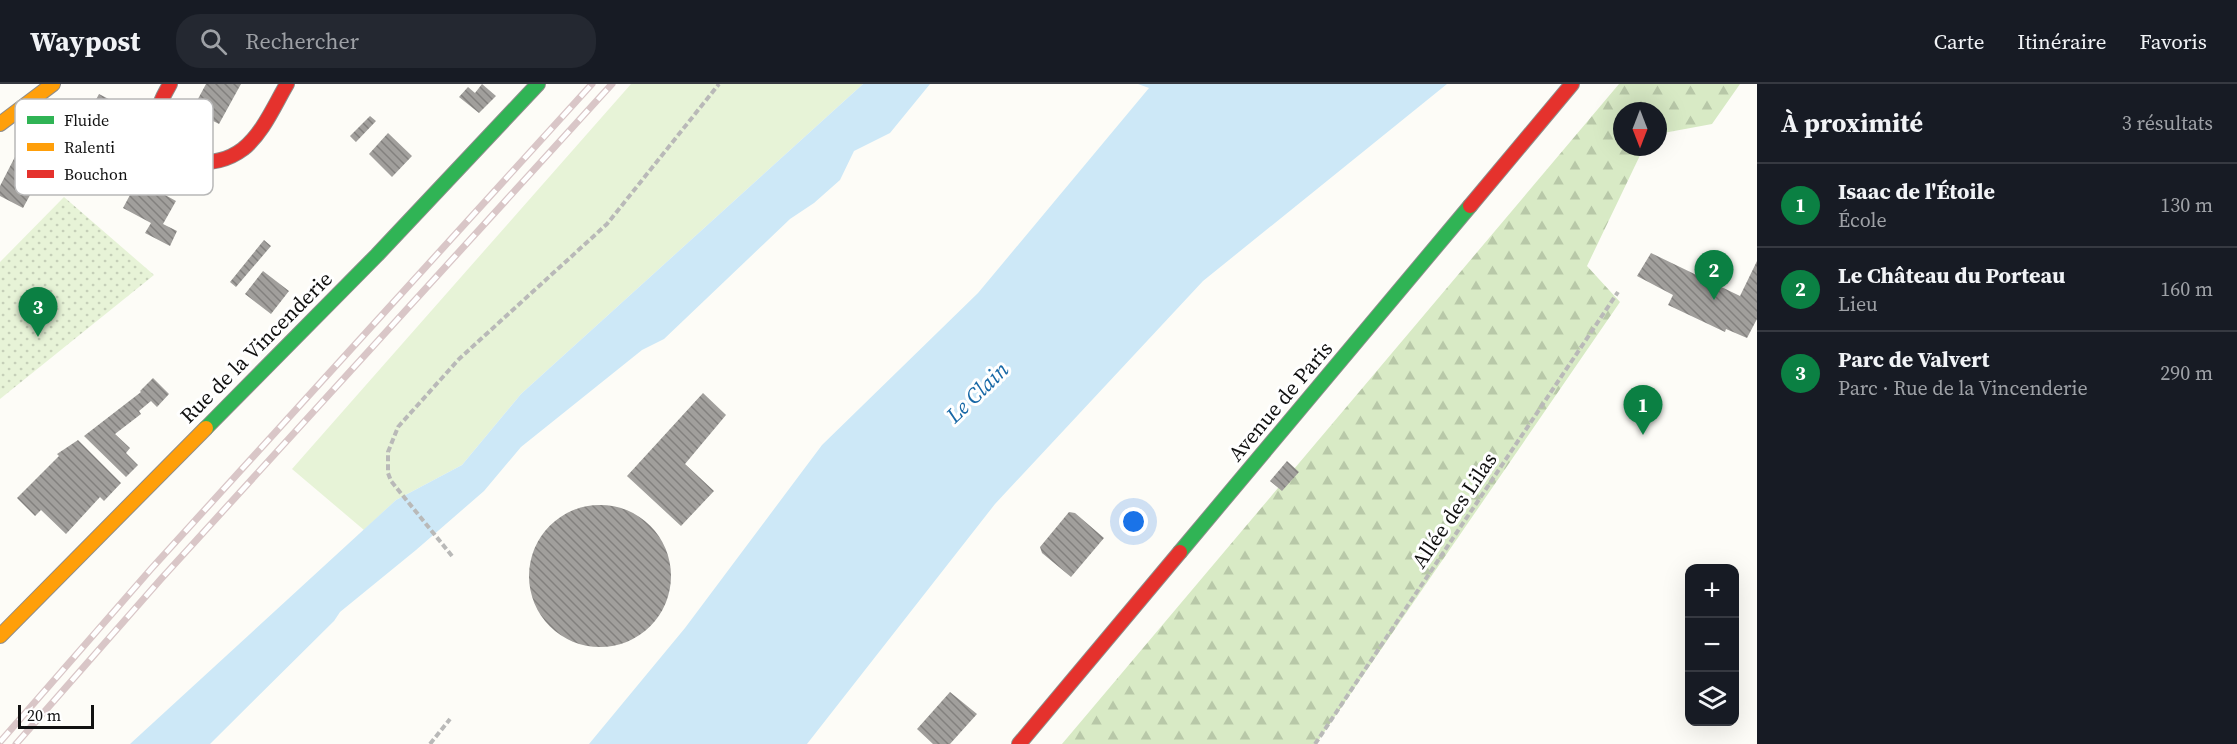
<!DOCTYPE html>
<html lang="fr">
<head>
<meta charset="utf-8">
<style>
  :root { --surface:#171b24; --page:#242831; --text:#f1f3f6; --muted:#9ea1a6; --line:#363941; --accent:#0b8043 }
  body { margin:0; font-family:"Source Serif 4",serif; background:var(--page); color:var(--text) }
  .controls { position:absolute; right:18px; bottom:18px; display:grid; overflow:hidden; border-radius:12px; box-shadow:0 6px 24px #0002 }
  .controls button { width:54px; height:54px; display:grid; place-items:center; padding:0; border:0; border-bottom:2px solid var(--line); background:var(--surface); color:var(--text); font:30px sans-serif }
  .compass { position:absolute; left:1613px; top:18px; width:54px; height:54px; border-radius:50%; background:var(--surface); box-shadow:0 6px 24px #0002; rotate:180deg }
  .scale { position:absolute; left:18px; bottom:15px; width:76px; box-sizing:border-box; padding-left:6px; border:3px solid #111; border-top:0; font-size:16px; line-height:21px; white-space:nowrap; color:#111; -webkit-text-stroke:4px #fff; paint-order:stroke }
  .you { position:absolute; left:1134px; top:438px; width:21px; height:21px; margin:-15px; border:4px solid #fff; border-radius:50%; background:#1a73e8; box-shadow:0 0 0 9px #1a73e833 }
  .badge { display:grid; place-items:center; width:39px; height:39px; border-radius:50%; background:var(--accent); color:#fff; font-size:20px; font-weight:700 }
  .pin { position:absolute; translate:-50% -50px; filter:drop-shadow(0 2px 3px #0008) }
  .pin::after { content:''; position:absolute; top:32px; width:21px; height:18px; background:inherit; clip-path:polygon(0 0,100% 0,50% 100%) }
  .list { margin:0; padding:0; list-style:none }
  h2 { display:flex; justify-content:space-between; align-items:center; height:78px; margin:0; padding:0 24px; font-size:26px }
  h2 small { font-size:20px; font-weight:400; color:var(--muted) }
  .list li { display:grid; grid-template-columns:39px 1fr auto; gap:18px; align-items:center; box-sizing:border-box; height:84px; padding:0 24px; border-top:2px solid var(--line) }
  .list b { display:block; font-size:22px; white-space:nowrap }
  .list p { margin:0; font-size:20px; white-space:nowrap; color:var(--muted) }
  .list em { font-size:20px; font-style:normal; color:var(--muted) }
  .icon { flex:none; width:33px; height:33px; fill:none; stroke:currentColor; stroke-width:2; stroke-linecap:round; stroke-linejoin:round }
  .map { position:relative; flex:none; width:1757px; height:660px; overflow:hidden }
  header { display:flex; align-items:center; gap:36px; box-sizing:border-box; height:84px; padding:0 30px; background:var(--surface); border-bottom:2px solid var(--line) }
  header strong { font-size:28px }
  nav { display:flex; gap:33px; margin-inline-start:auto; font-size:21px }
  .search { width:420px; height:54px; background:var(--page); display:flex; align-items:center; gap:15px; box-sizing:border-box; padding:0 21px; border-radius:24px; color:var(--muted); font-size:22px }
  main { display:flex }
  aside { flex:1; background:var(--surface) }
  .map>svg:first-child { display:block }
  .grass { fill:#e7f3d7 }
  .forest { fill:url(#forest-firs) }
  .park { fill:url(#park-dots) }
  .water { fill:#cde8f7 }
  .building { fill:url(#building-back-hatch) }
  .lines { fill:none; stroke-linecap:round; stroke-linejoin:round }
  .fast-casing { stroke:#8e8d8b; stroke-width:16 }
  .slow-casing { stroke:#8e8d8b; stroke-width:16 }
  .jam-casing { stroke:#8e8d8b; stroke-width:16 }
  .path { stroke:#b9b9b8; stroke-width:4; stroke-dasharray:6 3; stroke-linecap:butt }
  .fast { stroke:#30b455; stroke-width:14 }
  .slow { stroke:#ff9f0a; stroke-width:14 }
  .jam { stroke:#e5322d; stroke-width:14 }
  .rail-casing { stroke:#d9c6c7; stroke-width:7 }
  .rail { stroke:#fff; stroke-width:4.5; stroke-dasharray:14; stroke-linecap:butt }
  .labels { text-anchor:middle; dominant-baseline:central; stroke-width:6; stroke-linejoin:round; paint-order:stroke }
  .street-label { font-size:21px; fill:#111; stroke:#fff }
  .water-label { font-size:22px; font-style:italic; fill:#1768a6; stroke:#fff }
  .key { fill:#fff; stroke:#b8b8b8; stroke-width:1.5 }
  .key-label { font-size:16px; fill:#111 }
</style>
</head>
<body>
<header>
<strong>Waypost</strong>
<div class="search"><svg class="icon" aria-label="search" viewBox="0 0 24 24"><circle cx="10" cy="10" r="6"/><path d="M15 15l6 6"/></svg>Rechercher</div>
<nav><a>Carte</a><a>Itinéraire</a><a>Favoris</a></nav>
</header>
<main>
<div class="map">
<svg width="1757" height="660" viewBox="0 0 1757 660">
  <defs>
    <pattern id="forest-firs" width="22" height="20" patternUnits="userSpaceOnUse" patternTransform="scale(1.5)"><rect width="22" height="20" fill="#d8eac5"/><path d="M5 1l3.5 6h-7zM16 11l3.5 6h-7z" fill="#b8c8a8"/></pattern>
    <pattern id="park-dots" width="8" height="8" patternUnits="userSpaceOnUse" patternTransform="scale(1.5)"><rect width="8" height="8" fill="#e7f3d7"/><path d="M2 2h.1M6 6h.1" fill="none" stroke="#c5cfb8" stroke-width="1.8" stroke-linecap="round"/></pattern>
    <pattern id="building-back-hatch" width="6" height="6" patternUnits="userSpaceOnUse" patternTransform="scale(1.5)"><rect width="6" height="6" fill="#a19f9c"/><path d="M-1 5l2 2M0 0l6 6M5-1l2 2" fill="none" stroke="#82807e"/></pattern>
  </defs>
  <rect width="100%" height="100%" fill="#fdfcf7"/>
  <path class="grass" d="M631,0H863L521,310L462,381L396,416L364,446L292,385Z"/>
  <path class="forest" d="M1619,0H1740L1712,40L1658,50V27H1622V63H1644L1587,182L1620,218L1316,660H1062Z"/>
  <path class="park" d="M64,113L154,191L0,315V178Z"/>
  <path class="water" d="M863,0H930L890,49L854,67L840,96L814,119L790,135L664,255L642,266L521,363L484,407L416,466L340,528L334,537L210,660H130L396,416L462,381L521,310Z
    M1138,0H1447L1203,197L995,420L807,660H589L685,544L822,361L978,209L1149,4Z"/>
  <path class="building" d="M206,0H241L219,40L192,26Z
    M482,0L496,12L479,29L459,13L468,3L475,9Z
    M99,10L126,24L99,76L71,62Z
    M370,32L376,37L356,58L350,52Z
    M388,49L412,72L392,93L369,70Z
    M20,63L48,78L23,124L0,112V102Z
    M138,96L176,117L163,140L177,147L170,162L145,149L151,139L123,124Z
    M264,156L271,162L236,203L230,198Z
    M1651,169L1740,212L1757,177V235L1747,254L1726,245L1725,248L1668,221L1673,211L1637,192Z
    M263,187L289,207L271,230L245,210Z
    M153,294L169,310L157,323L151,317L139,327L141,330L115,350L130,364L126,369L138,381L126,393L84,352L141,308L140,307Z
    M703,309L726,331L685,380L714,407L681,442L627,392Z
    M78,356L121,399L104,417L100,413L66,450L41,426L35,432L17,414L59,372L57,370Z
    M1287,377L1299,388L1282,407L1270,397Z
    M529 492a71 71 0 1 1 142 0a71 71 0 1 1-142 0Z
    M1069,428L1075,429L1104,454L1071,493L1042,469L1040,463Z
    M950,608L977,630L950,660H933L917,645Z"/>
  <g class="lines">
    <g class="fast-casing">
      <path id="fast" d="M206,344L377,171L538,0
        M1180,468L1470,122"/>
    </g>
    <g class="slow-casing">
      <path id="slow" d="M0,40L53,0
        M0,552L206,344"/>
    </g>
    <g class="jam-casing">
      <path id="jam" d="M170,0C166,8 160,16 159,25C158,31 160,38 161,44C170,82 214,87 243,65C263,49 274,22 287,0
        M1470,122L1572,0
        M1019,660L1180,468"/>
    </g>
    <path class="path" d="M452,472L391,397L388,389V368L398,343L459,275L607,140L719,0
      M430,660L450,635
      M1315,660L1618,208"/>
    <use href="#fast" class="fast"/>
    <use href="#slow" class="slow"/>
    <use href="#jam" class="jam"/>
    <g class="rail-casing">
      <path id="rail" d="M0,658L151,485L592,0
        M16,660L161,495L612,0"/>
    </g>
    <use href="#rail" class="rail"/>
  </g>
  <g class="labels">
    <g class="street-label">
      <text transform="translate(256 263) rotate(-45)">Rue de la Vincenderie</text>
      <text transform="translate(1280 317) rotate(-50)">Avenue de Paris</text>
      <text transform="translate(1454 426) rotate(-56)">Allée des Lilas</text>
    </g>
    <g class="water-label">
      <text transform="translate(977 308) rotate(-44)">Le Clain</text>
    </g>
  </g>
  <rect x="15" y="15" width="198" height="96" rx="9" class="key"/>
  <rect x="27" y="32" width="27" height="8" fill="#30b455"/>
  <rect x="27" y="59" width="27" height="8" fill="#ff9f0a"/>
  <rect x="27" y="86" width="27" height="8" fill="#e5322d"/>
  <g class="key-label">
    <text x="64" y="42">Fluide</text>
    <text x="64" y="69">Ralenti</text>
    <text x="64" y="96">Bouchon</text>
  </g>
</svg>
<div class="controls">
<button>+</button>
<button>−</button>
<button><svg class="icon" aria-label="layers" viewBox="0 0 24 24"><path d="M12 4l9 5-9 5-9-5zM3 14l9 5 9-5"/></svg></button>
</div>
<svg class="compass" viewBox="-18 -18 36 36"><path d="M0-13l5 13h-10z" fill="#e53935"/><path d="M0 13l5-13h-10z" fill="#9ea1a6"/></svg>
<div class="scale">20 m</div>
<div class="you"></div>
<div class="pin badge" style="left:1643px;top:351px">1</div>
<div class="pin badge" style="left:1714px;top:216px">2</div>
<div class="pin badge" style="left:38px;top:253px">3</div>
</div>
<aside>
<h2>À proximité<small>3 résultats</small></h2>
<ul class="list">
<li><span class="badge">1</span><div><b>Isaac de l'Étoile</b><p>École</p></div><em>130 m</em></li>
<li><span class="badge">2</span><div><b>Le Château du Porteau</b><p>Lieu</p></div><em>160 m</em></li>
<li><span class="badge">3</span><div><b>Parc de Valvert</b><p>Parc · Rue de la Vincenderie</p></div><em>290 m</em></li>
</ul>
</aside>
</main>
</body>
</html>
